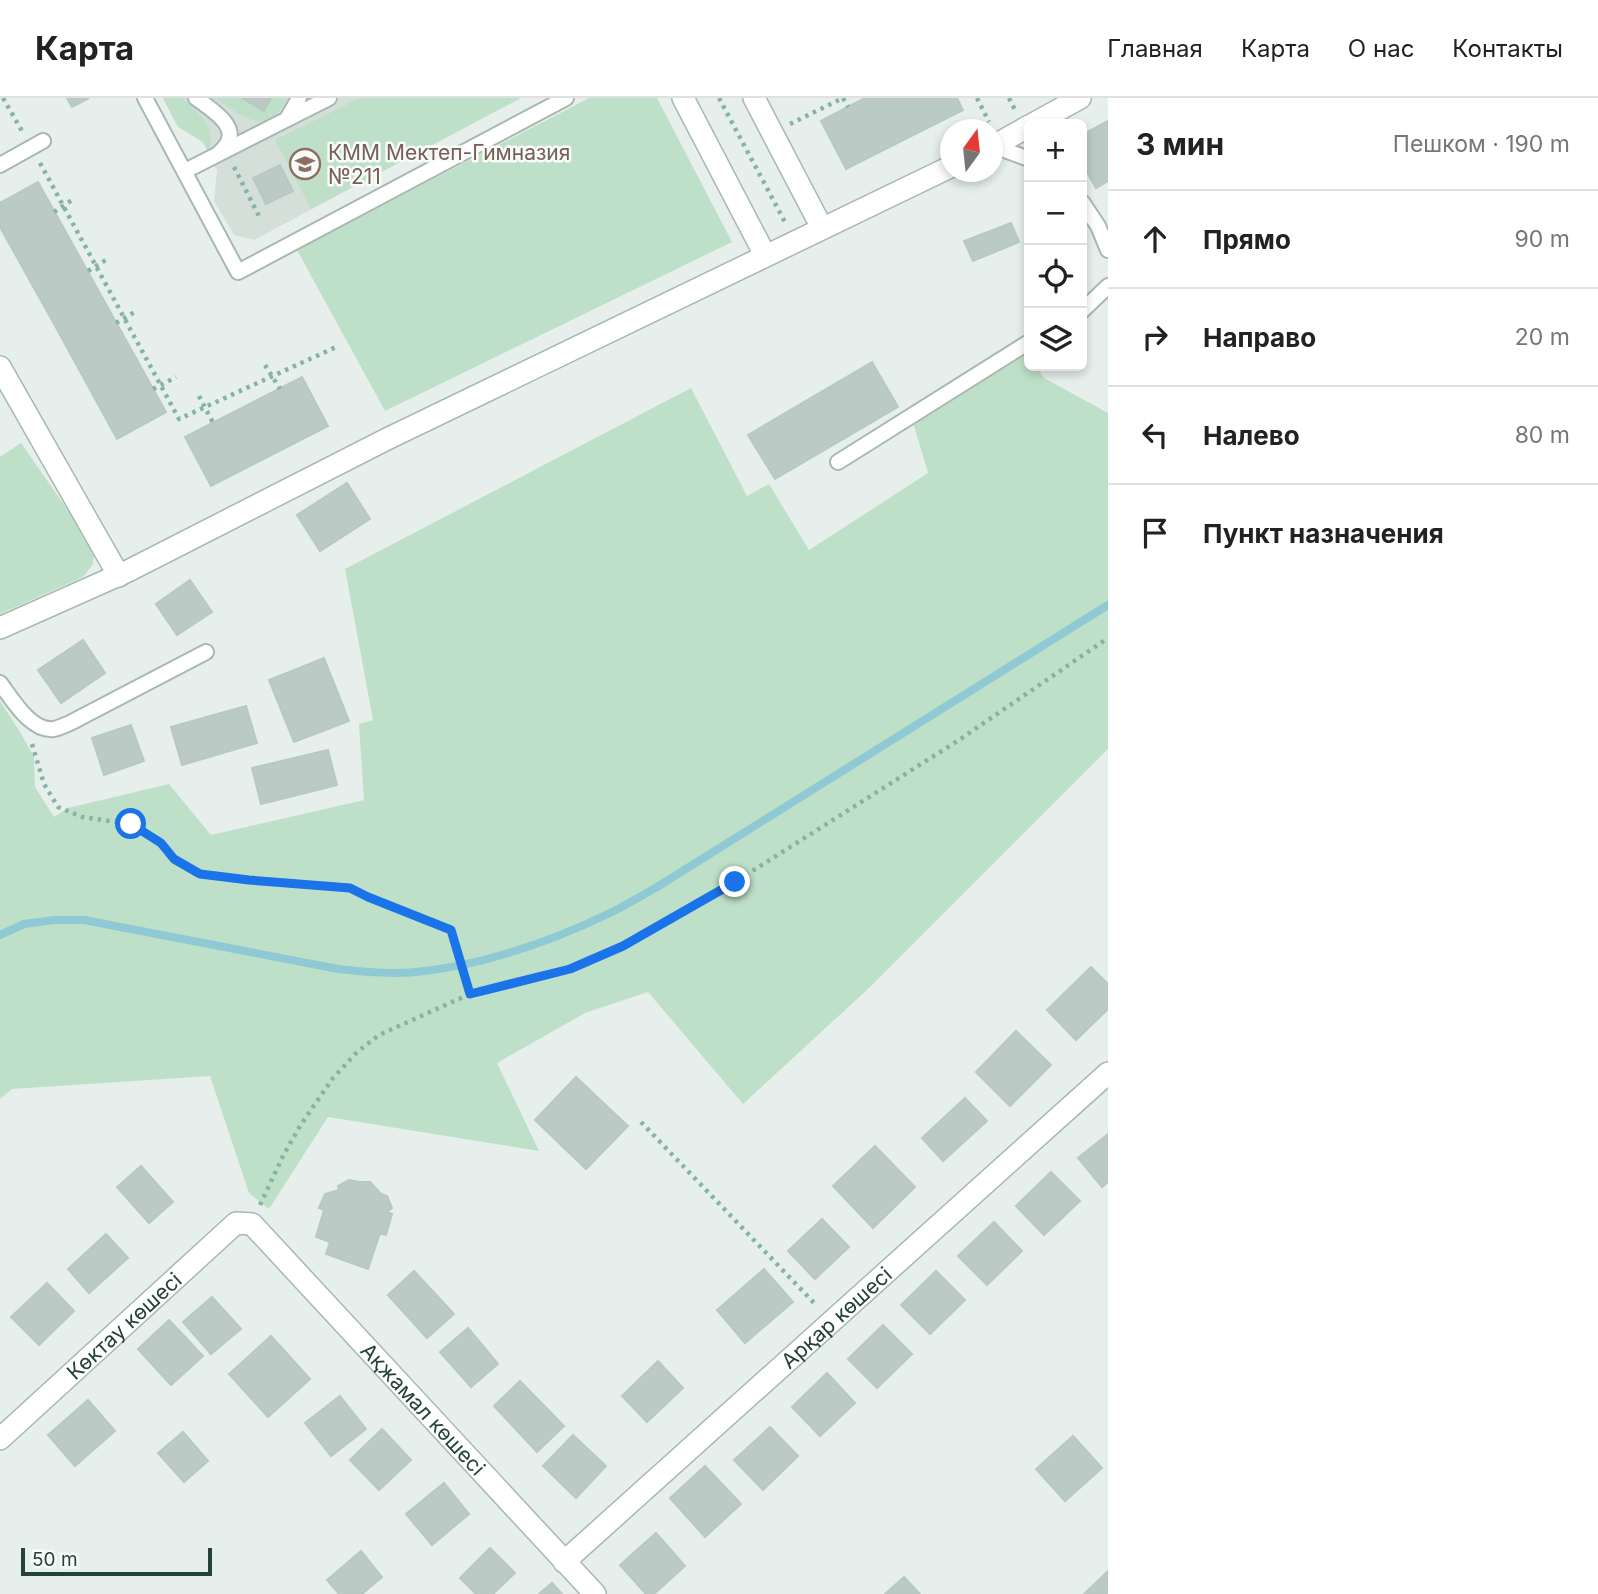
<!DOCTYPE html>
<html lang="ru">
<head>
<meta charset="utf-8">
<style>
  :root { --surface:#fff; --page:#f6f6f6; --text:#222; --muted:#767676; --line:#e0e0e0 }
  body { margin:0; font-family:Inter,sans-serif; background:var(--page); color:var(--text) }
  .controls { position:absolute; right:21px; top:21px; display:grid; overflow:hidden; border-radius:10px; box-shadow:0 4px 10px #0003 }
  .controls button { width:63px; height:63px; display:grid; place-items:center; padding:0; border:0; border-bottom:2px solid var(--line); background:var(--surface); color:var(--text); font:35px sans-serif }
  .compass { position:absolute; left:940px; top:21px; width:63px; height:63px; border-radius:50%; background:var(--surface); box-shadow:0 4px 10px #0003; rotate:15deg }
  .scale { position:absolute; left:21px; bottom:18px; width:191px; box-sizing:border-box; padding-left:7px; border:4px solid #24423a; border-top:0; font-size:19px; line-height:24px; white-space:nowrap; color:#24423a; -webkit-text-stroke:5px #f7fbf9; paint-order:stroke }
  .stop { position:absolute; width:21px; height:21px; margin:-16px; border:5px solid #1a73e8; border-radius:50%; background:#fff }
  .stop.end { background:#1a73e8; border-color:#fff; box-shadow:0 2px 7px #0008 }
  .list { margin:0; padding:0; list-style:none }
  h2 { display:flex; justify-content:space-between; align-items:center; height:91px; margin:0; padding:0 28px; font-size:30px }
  h2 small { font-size:23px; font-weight:400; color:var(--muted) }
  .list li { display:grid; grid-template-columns:46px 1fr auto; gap:21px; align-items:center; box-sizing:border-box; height:98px; padding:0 28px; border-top:2px solid var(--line) }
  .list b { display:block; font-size:26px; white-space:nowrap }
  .list em { font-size:23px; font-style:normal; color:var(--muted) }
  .icon { flex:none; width:38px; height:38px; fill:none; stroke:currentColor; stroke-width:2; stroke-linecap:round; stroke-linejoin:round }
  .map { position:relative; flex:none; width:1108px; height:1496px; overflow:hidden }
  header { display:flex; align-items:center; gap:42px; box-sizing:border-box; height:98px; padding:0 35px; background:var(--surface); border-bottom:2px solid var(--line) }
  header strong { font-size:33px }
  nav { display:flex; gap:38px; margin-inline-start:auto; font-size:24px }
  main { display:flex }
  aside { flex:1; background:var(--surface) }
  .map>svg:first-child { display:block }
  .built { fill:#d4dfda }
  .green { fill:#bfe0c8 }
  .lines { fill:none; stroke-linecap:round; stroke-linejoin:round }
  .stream { stroke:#8ec9d4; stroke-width:8 }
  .building { fill:#bbcac4; stroke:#b8c9c2; stroke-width:2 }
  .service-casing { stroke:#a8b8b2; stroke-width:18 }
  .minor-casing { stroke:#a8b8b2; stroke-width:24 }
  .path { stroke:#86b3a5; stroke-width:4.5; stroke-dasharray:3.5 5; stroke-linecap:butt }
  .service { stroke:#fff; stroke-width:14 }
  .minor { stroke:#fff; stroke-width:21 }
  .route { stroke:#1a73e8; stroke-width:9 }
  .labels { text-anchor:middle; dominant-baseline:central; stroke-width:5; stroke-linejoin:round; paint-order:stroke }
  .education-label { font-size:21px; fill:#785e54; stroke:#f7fbf9; text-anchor:start }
  .street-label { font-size:21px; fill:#24423a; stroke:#f7fbf9 }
</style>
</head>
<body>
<header>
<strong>Карта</strong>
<nav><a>Главная</a><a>Карта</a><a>О нас</a><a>Контакты</a></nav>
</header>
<main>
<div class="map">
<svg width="1108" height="1496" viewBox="0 0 1108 1496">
  <rect width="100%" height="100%" fill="#e6efeb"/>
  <path class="built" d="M163,0H521L254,142L234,137L214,103L217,73L203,44L178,29Z"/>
  <path class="green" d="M163,0H183C199,17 218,28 208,54L203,44L178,29Z
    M215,0H242L264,12L271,0H288C283,7 278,17 270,21C253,30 229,9 215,0Z
    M360,0H521L311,111L275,42Z
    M589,0H657L732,144L385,313L297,152Z
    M1026,251L1029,256V268H1036L1044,280L1108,315V651L868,891L743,1006L648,894L585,915L497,965L539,1053L328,1019L269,1111L249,1095L210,978L12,991L0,1001V603L20,634L34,659L35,689L54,719L68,710L169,686L211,737L364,702L359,626L373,622L345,471L691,290L747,398L769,386L809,452L928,375L912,321Z
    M21,345L88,441L94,455L93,466L83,479L0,516V359Z"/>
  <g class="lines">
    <path class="stream" d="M0,837L24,826L54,822H84L338,871C366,874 396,877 425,873C489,865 552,843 610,815C626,807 641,798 657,789L1108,507"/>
  </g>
  <path class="building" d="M67,0H89L72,9Z
    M242,0H271L264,13Z
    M865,0H957L963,12L846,71L821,23Z
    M1108,23V83L1096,90L1082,65V37Z
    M280,67L293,93L266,106L253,80Z
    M38,84L102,199L54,226L0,129V105Z
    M1011,125L1019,144L973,163L964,143Z
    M102,199L166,314L117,341L54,226Z
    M872,264L898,309L775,381L748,337Z
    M302,279L328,328L211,388L185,339Z
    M347,385L370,421L320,453L297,417Z
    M190,482L212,514L177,537L156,506Z
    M83,542L105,575L61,605L38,572Z
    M324,560L349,623L294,644L269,582Z
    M246,608L257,645L182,667L171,629Z
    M131,627L144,663L104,677L92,640Z
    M328,652L337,687L261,706L252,670Z
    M1091,869L1108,886V911L1076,942L1047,912Z
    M1016,933L1051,967L1010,1008L976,974Z
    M576,979L628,1028L586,1071L535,1022Z
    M965,1000L987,1023L943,1063L922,1040Z
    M1108,1036V1084L1102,1089L1078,1060Z
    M875,1048L915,1089L873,1130L833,1088Z
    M141,1068L173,1104L149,1125L117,1089Z
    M1051,1074L1080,1103L1044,1137L1016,1108Z
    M349,1082L359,1084H370L381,1096L387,1098L392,1110L387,1114L392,1116L386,1137L380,1135L368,1171L326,1156L330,1144L316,1139L324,1112L319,1110L325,1096L339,1092L338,1088Z
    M822,1121L849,1149L815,1181L788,1153Z
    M994,1124L1022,1153L987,1187L958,1158Z
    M106,1136L128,1160L89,1195L68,1171Z
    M764,1171L793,1204L745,1245L717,1212Z
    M414,1173L454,1216L427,1240L388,1197Z
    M936,1173L965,1202L930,1236L901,1207Z
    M47,1185L74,1213L39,1247L11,1219Z
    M212,1199L241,1231L211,1256L183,1224Z
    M169,1222L203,1258L171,1287L138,1251Z
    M883,1227L912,1256L877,1290L848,1261Z
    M468,1230L498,1266L471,1289L440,1254Z
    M271,1238L310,1281L268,1319L229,1276Z
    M658,1263L683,1290L647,1324L622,1298Z
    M827,1275L855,1305L820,1338L792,1309Z
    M520,1283L564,1328L537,1354L494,1308Z
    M340,1298L366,1331L331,1358L305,1325Z
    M88,1302L115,1333L75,1368L48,1337Z
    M770,1329L798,1358L763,1392L734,1362Z
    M382,1331L411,1362L379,1392L350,1362Z
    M183,1334L208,1363L184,1384L158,1355Z
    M573,1337L606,1368L576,1400L543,1368Z
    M1073,1338L1102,1370L1065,1403L1036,1371Z
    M705,1368L741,1406L705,1439L670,1400Z
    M444,1385L469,1416L432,1447L406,1416Z
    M656,1435L685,1468L654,1496H646L620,1467Z
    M490,1450L515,1475L493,1496H476L460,1480Z
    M361,1453L382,1479L362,1496H339L327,1482Z
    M1107,1474L1108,1496H1084Z
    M904,1479L920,1496H885Z
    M552,1485L562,1496H539Z"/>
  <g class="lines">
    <g class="service-casing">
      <path id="service" d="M145,0L238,174L566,0
        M196,0C213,13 246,31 220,54
        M287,21L299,0
        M994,48L1029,61
        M0,67L43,43
        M185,73L329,0
        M1082,104L1098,128L1108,152
        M1082,213L1108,188
        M838,364L1029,244
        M0,585C12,601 31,634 54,631C59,630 65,627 70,625L206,554"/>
    </g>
    <g class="minor-casing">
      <g id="minor">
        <path d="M683,0L765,157"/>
        <path d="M754,0L822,130"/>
        <path d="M1033,26L1080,0"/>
        <path d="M992,49L1029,28"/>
        <path d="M0,269L119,478"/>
        <path d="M0,530L128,473L387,341L950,69"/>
        <path id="s1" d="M0,1341L236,1125L252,1126L595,1496"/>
        <path id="s2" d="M564,1464L1108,975"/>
      </g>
    </g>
    <path class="path" d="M3,0L22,33
      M719,0L786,126
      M843,0L848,9
      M977,0L989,24
      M1009,0L1015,12
      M790,26L843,0
      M40,65L179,321L336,249
      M234,69L259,118
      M54,114L75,100
      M88,173L109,160
      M116,225L138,212
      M265,267L280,291
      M153,291L176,279
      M199,298L213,325
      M32,646L44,686L58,709L82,719L131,726L161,745L174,761L200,776L249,782L350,790L368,799L451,833L470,896
      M641,1024L817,1208
      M260,1107L283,1058L300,1028L333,980L357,954L379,937L470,896L570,871L623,847L735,784L959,642L1108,540"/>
    <use href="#service" class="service"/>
    <use href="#minor" class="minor"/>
  </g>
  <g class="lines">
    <path class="route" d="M131,726L161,745L174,761L200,776L249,782L350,790L368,799L451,832L470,896L570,871L623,848L735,784"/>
  </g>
  <defs>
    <g id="school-ring" transform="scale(1.575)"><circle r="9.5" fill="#f7fbf9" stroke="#8d6e63" stroke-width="1.5"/><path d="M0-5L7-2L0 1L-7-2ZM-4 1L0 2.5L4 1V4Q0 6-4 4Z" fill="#8d6e63"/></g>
  </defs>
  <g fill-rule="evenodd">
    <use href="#school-ring" x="305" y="66"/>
  </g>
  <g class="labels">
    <g class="education-label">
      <text x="328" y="54">КММ Мектеп-Гимназия<tspan x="328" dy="24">№211</tspan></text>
    </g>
    <g class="street-label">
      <text stroke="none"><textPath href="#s2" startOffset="366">Арқар көшесі</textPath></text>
      <text stroke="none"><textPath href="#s1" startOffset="168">Көктау көшесі</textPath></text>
      <text stroke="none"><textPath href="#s1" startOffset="588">Ақжамал көшесі</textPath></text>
    </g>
  </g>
</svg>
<div class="controls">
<button>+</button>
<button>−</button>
<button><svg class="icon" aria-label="locate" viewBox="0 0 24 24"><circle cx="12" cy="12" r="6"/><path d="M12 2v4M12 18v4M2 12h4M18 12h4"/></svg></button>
<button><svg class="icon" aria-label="layers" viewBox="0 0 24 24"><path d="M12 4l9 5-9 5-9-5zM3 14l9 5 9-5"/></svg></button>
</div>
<svg class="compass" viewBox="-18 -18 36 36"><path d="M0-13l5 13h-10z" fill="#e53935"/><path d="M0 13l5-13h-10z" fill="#767676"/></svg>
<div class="scale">50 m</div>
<div class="stop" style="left:131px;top:726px"></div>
<div class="stop end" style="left:735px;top:784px"></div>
</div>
<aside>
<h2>3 мин<small>Пешком · 190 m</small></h2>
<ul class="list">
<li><svg class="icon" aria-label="ahead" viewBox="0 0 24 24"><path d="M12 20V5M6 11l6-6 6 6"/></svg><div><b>Прямо</b></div><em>90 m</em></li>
<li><svg class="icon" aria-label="right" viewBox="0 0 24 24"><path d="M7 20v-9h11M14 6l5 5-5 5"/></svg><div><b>Направо</b></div><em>20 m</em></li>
<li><svg class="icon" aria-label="left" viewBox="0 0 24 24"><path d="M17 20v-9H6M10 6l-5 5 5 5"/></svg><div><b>Налево</b></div><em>80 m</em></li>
<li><svg class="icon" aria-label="arrive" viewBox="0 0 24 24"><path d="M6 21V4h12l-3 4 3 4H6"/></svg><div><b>Пункт назначения</b></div></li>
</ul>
</aside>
</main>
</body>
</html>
